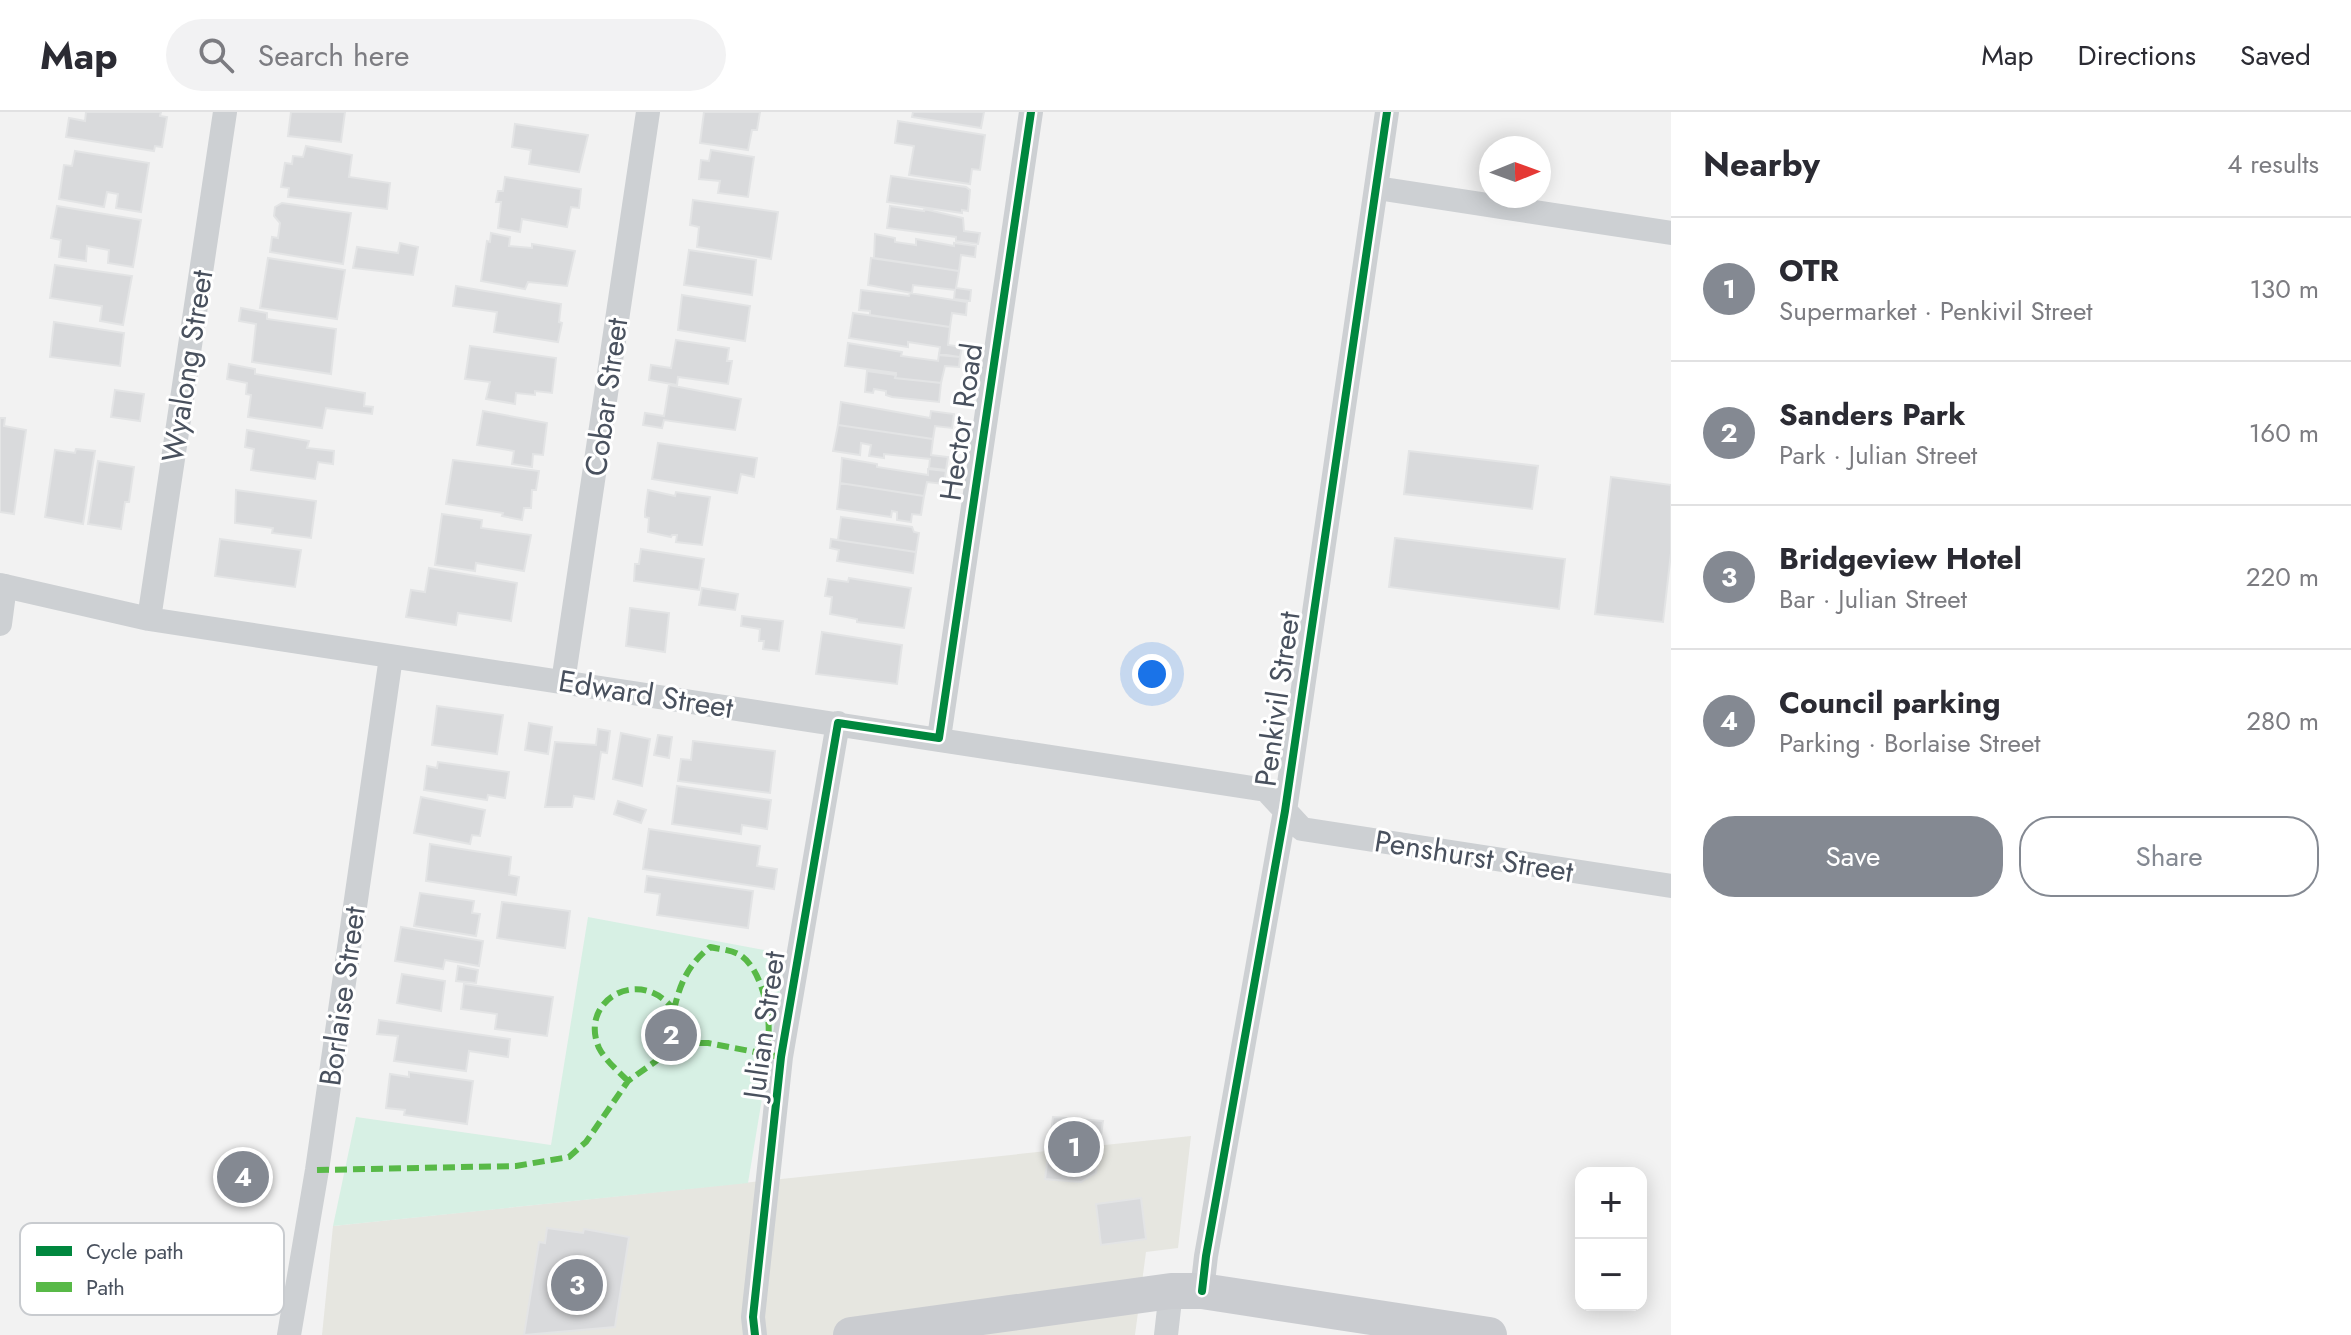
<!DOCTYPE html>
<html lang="en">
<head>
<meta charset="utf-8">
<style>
  :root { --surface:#fff; --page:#f2f2f3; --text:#2b2b33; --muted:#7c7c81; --line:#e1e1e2; --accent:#848992 }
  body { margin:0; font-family:Jost,sans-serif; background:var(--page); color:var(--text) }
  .controls { position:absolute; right:24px; bottom:24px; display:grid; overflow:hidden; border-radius:16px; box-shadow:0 4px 20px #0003 }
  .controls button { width:72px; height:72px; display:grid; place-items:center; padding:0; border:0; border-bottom:2px solid var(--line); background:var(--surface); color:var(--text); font:40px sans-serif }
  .compass { position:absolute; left:1479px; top:24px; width:72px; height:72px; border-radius:50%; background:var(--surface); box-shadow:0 4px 20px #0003; rotate:89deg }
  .you { position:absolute; left:1152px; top:562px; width:28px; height:28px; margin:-20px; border:6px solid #fff; border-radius:50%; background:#1a73e8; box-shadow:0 0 0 12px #1a73e833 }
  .badge { display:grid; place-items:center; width:52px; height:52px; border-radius:50%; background:var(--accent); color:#fff; font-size:26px; font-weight:700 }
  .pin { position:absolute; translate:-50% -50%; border:4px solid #fff; box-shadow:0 2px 8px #0006 }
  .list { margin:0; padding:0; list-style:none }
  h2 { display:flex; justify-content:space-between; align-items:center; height:104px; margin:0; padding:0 32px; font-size:34px }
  h2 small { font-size:26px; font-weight:400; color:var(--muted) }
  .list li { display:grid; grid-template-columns:52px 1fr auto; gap:24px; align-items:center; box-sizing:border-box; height:144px; padding:0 32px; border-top:2px solid var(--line) }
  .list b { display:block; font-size:30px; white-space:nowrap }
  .list p { margin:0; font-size:26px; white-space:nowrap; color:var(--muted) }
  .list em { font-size:26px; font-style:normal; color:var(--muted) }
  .actions { display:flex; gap:16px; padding:24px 32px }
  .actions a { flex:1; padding:18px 0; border:2px solid var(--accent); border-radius:32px; text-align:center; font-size:28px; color:var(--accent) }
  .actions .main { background:var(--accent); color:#fff }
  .icon { flex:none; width:44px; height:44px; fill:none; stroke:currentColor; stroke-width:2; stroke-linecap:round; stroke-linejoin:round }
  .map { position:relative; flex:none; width:1671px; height:1223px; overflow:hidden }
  header { display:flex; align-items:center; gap:48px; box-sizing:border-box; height:112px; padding:0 40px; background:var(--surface); border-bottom:2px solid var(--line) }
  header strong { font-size:38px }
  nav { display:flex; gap:44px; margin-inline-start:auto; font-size:28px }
  .search { width:560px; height:72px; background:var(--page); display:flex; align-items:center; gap:20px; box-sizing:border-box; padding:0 28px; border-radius:44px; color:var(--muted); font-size:30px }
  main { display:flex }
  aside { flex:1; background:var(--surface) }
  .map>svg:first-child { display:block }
  .commercial { fill:#e6e6e0 }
  .green { fill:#d7f0e4 }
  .building { fill:#d9dadc; stroke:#e3e4e5; stroke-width:2 }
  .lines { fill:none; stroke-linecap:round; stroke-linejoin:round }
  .minor { stroke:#cdd0d3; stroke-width:24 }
  .primary { stroke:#caccd0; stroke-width:36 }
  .quiet { stroke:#58b947; stroke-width:6; stroke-dasharray:12 6; stroke-linecap:butt }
  .cycleway-casing { stroke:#fff; stroke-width:13 }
  .cycleway { stroke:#00873e; stroke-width:8 }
  .labels { text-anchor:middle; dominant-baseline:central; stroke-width:6; stroke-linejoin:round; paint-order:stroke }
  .street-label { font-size:30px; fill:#49515e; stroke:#fff }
  .key { fill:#fff; stroke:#c8cbcf; stroke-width:2 }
  .key-label { font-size:22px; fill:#49515e }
</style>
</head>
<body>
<header>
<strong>Map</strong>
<div class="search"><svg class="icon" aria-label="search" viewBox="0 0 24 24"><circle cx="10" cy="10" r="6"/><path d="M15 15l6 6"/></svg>Search here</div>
<nav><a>Map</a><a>Directions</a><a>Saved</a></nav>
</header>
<main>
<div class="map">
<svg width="1671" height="1223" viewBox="0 0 1671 1223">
  <rect width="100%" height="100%" fill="#f2f2f2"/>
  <path class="commercial" d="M1191,1024L1178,1136L1146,1140L1135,1223H322L333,1114Z"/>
  <path class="green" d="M588,805L786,842L748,1071L333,1114L356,1005L551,1033Z"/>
  <path class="building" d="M86,0H161L160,4L167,5L162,35L155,34L154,39L66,25L69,6L85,9Z
    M291,0H345L341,30L288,24Z
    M704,0H760L757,18H752L748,38L700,31Z
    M913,0H984L981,16L912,5Z
    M898,9L985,23L980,58L972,57L970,72L909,63L914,34L895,31Z
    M515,12L588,23L579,60L529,52L531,38L512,35Z
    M306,34L352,43L349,65L390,71L387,97L288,85L289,76L281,75L285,51L292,52L293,44L303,45Z
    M711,38L754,45L748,85L718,81L720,69L699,67L701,48L709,49Z
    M75,39L149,51L141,100L116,96L118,82L107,80L104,95L59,87L64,53L72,54Z
    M891,64L966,75L970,78L968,99L962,98V101L887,90Z
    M505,65L581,77L579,96L571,95L567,115L522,107L520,120L498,116L501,90H496L498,79H503Z
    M693,88L778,100L771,147L697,135L699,115L690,113Z
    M282,91L351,101L343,152L270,140L272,125L278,126L280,111L274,104L275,95Z
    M57,94L141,108L133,155L108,151L109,138L87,134L86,149L59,145L61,128L51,126Z
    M890,94L924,99V97L963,106L964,119L980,121L978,132L956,129V125L887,116Z
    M491,121L510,125L509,134L532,136V132L575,139L567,174L528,170L525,177L481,169L487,129L490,130Z
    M875,122L895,126V130L916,133V127L954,134V131L976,134L975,145L961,143L959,159L874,146Z
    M400,131L418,135L413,163L353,156L357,135L398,141Z
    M689,138L756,148L752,183L684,173Z
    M268,146L345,158L337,207L260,196Z
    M871,146L959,159L956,176L971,178L970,189L954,187L955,178L913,173L912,181L868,173Z
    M55,153L132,164L123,213L100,209L102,194L50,186Z
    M456,174L561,192L559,210L562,211L558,230L494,220L497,200L453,194Z
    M861,178L909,184L910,181L967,190L966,203L952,201L950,215L870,203V199L859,198Z
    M682,183L750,194L745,229L678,218Z
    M241,196L267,201V207L336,217L331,262L252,250L256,212L239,209Z
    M853,201L950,215L948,233L962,235L960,245L939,243L940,235L908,230V235L849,226Z
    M54,210L124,221L120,254L50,245Z
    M676,228L729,236L727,249H732L728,272L678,265L677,273L649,268L651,253L671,256Z
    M848,231L902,240L901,244L938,249L939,242L960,245L959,255L945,254L941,271L895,266L896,261L845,254Z
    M470,234L556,246L552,281L535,279V283L516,281L515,292L486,287L490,270L465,267Z
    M229,252L255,257V262L365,281L364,294L373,295L372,302L326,296L322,316L248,305L251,283L246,282L247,271L227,267Z
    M867,259L896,263L895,266L941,271L939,290L892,285L886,283V279L874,277L873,281L865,280Z
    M669,273L741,287L735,318L664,308L662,316L643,313L645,301L664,304Z
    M115,278L144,282L140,309L111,305Z
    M841,290L930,306L931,299L954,302L952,316L935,314L933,327L838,313Z
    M483,299L547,311L543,343L533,342L532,355L512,352L514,339L477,333Z
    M0,306H5L4,314L26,318L14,402L0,400Z
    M838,313L933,327L931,343L948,345L946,358L929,356L930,347L884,342V346L869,344L871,333L861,331L860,343L833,339Z
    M247,318L309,329L307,336L334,339L333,352L318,350L315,367L251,358L254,337L245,335Z
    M658,331L757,346L754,365L741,362L737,381L652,367Z
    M76,337L95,339L83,412L45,405L55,338L75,341Z
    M1409,339L1538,354L1532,397L1404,382Z
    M842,346L877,352V355L928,363V357L946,359L944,372L927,370L924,384L840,371Z
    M453,348L539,359L536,378H532L531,396H524L522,408L502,404L503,401L446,392Z
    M98,349L134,355L129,390H125L121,417L88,412Z
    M1611,365L1671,373V441L1663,510L1595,502Z
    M840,371L924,384L921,403L912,402L911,410L897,408V400L892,399L891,405L837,397Z
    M236,378L316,389L311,426L272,421L273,416L235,411Z
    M648,378L675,384L676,380L710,385L702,433L676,430L677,423H672L671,425L648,420L649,406L645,405V399Z
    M442,402L482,408L481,416L531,423L524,459L476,451L475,459L435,453Z
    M841,405L912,415L914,420L919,421L916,440L838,428Z
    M1395,426L1565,447L1559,497L1389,475Z
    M220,427L301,438L295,475L215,464Z
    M831,427L916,440L913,461L837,449L839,438L830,436Z
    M641,437L704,447L699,478L634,469L635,452H639Z
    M429,456L517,471L511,509L458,501L456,513L406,505L411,478L425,480Z
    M849,466L911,476L904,516L857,510V507L830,502L832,485L825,484L828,467L848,470Z
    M702,476L738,482L735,498L699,493Z
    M630,496L669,501L665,540L626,534Z
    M742,504L783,509L779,539L763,537L764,529H759L760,517L741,514Z
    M822,520L902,533L897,572L816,562Z
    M437,594L503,603L497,642L432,633Z
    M529,611L552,615L548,642L525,638Z
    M598,617L610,619L607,641L601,640L594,687L574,684L572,695H545L555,630L596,633Z
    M621,621L650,627L642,674L613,667Z
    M658,623L672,625L669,646L654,643Z
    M693,629L775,639L770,681L678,669L681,647L691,648Z
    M438,650L509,660L505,686L488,683L487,688L424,678L427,654L437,656Z
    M677,674L771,688L767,717L742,713L741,722L672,712Z
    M421,685L485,698L480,724L472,723L470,732L414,721Z
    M618,689L646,698L641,711L614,702Z
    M649,717L760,734L757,754L777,757L774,777L643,757Z
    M430,732L511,745L509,763L519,765L516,783L426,769Z
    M647,764L753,779L748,816L657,803L660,782L645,780Z
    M420,781L474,789L472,801L480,802L476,824L414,814Z
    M502,790L570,799L565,836L497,826Z
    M401,815L483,829L479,854L445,848L443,857L395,849Z
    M458,854L478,858L476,871L456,869Z
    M402,862L445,869L441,899L397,891Z
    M464,872L553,885L547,924L495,917L497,902L461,897Z
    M379,908L510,927L508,945L469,939L466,959L394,949L398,924L377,922Z
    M409,960L473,969L467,1012L404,1003L405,998L386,996L390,962L409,965Z
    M1053,1005L1103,1009L1096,1061L1081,1070L1045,1067Z
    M1141,1086L1146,1127L1101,1133L1096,1092Z
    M547,1116L583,1121L584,1117L629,1125L615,1215L524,1223L539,1130L545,1131Z"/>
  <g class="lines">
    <path class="minor" d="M1377,76L1671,121
      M0,473L149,507L1266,678L1302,717L1671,774
      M149,507L225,0
      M0,512L5,474
      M563,570L648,0
      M939,626L1031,0
      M1202,1179L1206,1144L1285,699L1387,0
      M289,1223L317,1058L391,545
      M755,1223L753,1205L781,945L838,611
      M1166,1223L1171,1179"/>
    <path class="primary" d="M851,1223L1171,1179H1202L1489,1223"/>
    <path class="quiet" d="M674,898C680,871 688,853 710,835C719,837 732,838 740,843C764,858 775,916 765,941
      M628,969C619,960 605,948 599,936C578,888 640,854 673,897C680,906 683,921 688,931
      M317,1058L516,1054L569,1045L586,1030L628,969L656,949L688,931H708L781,945"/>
    <g class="cycleway-casing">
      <path id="cycleway" d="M1202,1179L1206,1144L1285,699L1387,0
        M755,1223L753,1205L781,945L838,611L939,626L1031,0"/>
    </g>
    <use href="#cycleway" class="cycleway"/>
  </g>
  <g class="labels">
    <g class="street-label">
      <text transform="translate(187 254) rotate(-81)">Wyalong Street</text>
      <text transform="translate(606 285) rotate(-82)">Cobar Street</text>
      <text transform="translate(961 310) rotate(-82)">Hector Road</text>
      <text transform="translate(646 582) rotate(9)">Edward Street</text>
      <text transform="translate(1277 587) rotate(-82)">Penkivil Street</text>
      <text transform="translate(1474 744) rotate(9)">Penshurst Street</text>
      <text transform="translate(342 884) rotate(-82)">Borlaise Street</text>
      <text transform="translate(764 913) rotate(-82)">Julian Street</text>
    </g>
  </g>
  <rect x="20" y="1111" width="264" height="92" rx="12" class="key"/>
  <rect x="36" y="1134" width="36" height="10" fill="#00873e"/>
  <rect x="36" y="1170" width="36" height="10" fill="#58b947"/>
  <g class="key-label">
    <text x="86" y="1147">Cycle path</text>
    <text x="86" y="1183">Path</text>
  </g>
</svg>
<div class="controls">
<button>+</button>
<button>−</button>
</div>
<svg class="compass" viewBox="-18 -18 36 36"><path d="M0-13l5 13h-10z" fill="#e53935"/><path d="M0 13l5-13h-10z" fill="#7c7c81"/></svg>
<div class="you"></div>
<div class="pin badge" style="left:1074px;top:1035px">1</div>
<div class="pin badge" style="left:671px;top:923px">2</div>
<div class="pin badge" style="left:577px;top:1173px">3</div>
<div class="pin badge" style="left:243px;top:1065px">4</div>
</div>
<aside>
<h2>Nearby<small>4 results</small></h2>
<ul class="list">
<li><span class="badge">1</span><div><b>OTR</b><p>Supermarket · Penkivil Street</p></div><em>130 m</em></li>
<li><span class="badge">2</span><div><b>Sanders Park</b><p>Park · Julian Street</p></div><em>160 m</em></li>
<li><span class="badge">3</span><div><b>Bridgeview Hotel</b><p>Bar · Julian Street</p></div><em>220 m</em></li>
<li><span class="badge">4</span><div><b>Council parking</b><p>Parking · Borlaise Street</p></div><em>280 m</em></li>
</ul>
<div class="actions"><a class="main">Save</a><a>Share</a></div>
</aside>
</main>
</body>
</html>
